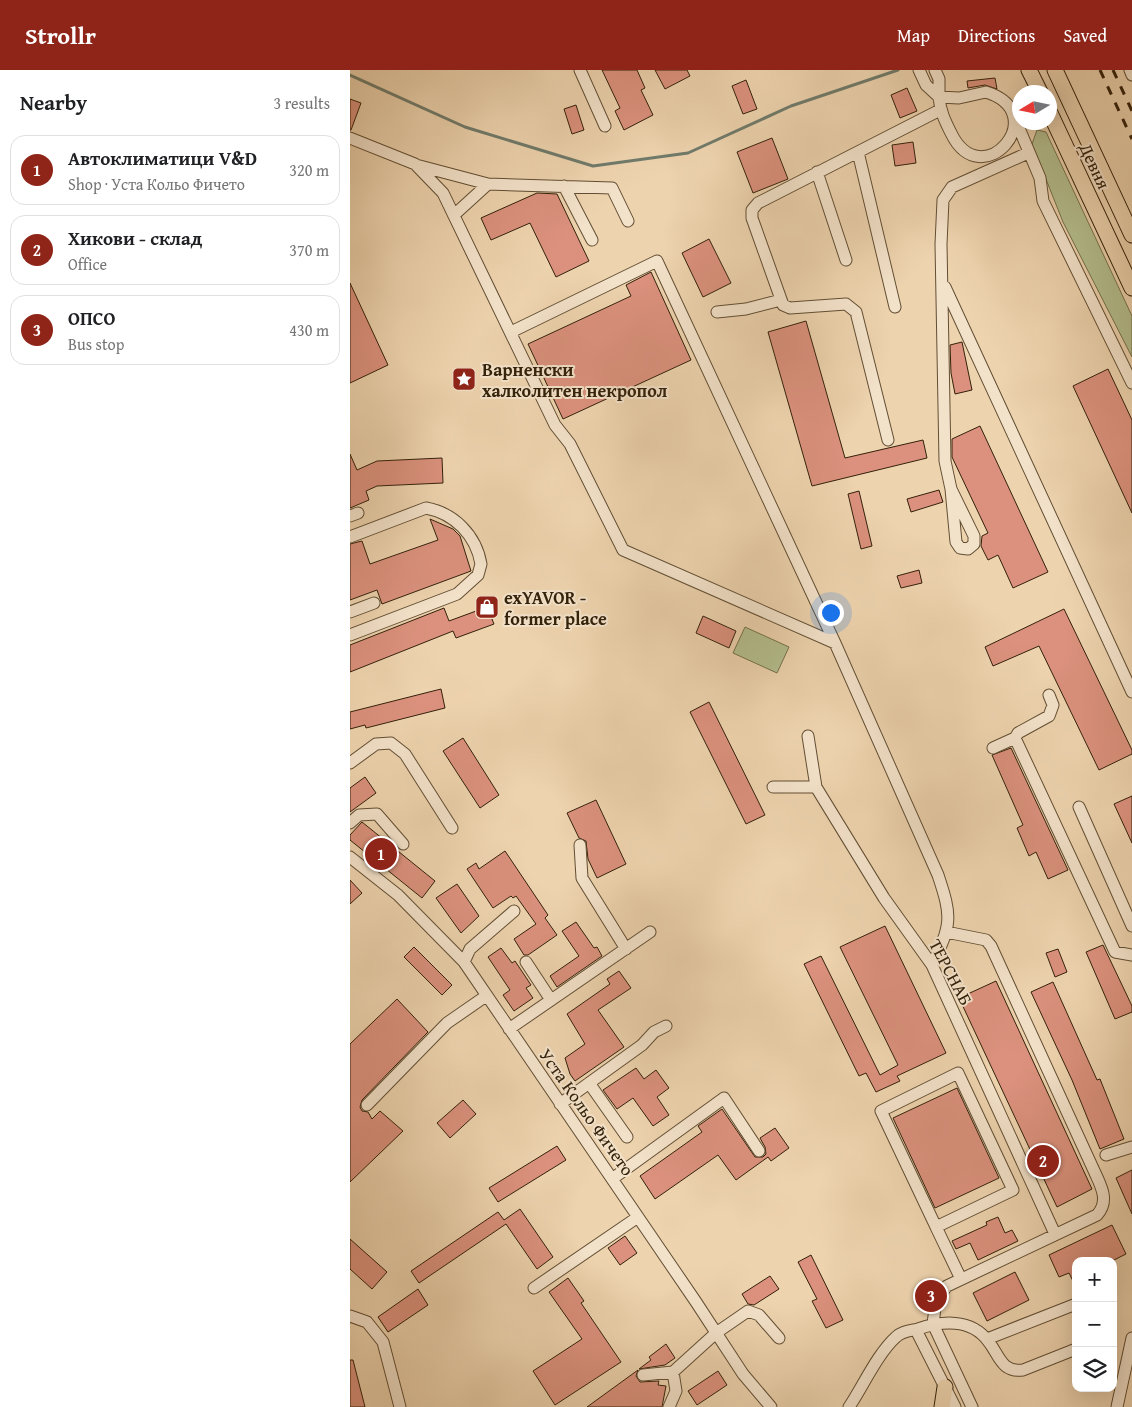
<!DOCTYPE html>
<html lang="en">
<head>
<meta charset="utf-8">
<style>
  :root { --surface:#fff; --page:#f6f6f6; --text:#202124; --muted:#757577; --line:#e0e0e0; --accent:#8f2418 }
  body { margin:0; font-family:"Gentium Book Plus",serif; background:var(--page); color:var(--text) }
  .controls { position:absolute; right:15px; bottom:15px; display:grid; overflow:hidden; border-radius:10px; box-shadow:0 5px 20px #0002 }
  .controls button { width:45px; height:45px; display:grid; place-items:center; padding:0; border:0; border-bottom:1px solid var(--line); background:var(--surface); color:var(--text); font:25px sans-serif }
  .compass { position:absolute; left:662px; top:15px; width:45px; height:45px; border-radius:50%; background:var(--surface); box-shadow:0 5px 20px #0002; rotate:260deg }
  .you { position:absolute; left:480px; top:542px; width:18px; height:18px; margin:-12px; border:4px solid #fff; border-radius:50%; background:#1a73e8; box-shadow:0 0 0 8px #1a73e833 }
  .badge { display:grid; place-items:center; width:32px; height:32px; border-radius:50%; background:var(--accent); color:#fff; font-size:16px; font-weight:700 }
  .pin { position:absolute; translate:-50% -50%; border:2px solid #fff; box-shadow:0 1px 5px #0006 }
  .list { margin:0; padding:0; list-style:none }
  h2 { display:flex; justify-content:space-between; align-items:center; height:65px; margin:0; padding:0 20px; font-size:21px }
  h2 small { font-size:16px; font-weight:400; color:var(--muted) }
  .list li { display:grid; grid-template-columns:32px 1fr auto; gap:15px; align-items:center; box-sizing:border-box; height:70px; margin:0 10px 10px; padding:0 10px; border:1px solid var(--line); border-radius:15px }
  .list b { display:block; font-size:19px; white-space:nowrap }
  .list p { margin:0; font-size:16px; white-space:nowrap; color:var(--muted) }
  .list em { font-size:16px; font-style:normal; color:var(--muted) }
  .icon { flex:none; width:28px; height:28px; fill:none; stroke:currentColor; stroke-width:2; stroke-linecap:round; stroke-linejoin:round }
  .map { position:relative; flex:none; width:782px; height:1337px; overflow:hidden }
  header { display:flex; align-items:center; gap:30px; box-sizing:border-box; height:70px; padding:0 25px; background:var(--accent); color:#fff }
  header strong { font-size:24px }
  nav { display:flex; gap:28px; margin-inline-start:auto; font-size:18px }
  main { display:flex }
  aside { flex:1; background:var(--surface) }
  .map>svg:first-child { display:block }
  .green { fill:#b4be8e; stroke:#74704c }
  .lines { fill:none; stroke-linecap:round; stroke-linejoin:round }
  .stream { stroke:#707b6b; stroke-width:3 }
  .building { fill:#db917d; stroke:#33210a }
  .minor-casing { stroke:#624e33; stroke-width:13 }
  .major-casing { stroke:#33210a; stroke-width:17 }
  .minor { stroke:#f3e2ca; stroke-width:11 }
  .major { stroke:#edd3ae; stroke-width:15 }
  .rail { stroke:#33210a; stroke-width:3; stroke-dasharray:9 9; stroke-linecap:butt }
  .labels { text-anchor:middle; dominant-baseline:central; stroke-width:4; stroke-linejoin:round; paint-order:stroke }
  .street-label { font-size:18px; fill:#33210a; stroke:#f3e2ca }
  .poi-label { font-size:18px; font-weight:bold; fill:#33210a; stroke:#f3e2ca; text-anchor:start }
</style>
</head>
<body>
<header>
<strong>Strollr</strong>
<nav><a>Map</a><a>Directions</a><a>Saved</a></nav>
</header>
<main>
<aside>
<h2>Nearby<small>3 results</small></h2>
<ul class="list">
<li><span class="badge">1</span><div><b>Автоклиматици V&amp;D</b><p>Shop · Уста Кольо Фичето</p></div><em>320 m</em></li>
<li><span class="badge">2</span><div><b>Хикови - склад</b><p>Office</p></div><em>370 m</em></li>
<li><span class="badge">3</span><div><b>ОПСО</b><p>Bus stop</p></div><em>430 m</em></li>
</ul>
</aside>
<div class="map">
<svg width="782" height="1337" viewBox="0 0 782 1337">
  <rect width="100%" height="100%" fill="#edd3ae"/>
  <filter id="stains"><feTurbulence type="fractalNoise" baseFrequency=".004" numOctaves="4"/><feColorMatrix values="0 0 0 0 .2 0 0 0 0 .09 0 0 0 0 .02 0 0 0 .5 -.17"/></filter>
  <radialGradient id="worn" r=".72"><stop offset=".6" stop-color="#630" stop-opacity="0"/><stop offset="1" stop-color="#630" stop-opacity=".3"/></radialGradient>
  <path class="green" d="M687,60L696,62L782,246V287L713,152L682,74Z
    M395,557L439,577L427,603L383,583Z"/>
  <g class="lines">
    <path class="stream" d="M0,5L115,57L243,96L338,83L441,36L548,0"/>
  </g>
  <path class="building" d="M252,0H287L295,18L291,20L303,45L274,60L265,41L270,38Z
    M305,0H337L340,6L315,19Z
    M645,8L647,19L635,15L618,18L617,11Z
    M396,10L407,39L393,44L382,16Z
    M557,18L567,41L550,48L541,25Z
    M0,29L11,33L1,60H0Z
    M226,35L234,60L222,64L214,39Z
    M422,68L438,109L403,123L387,82Z
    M563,72L566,93L545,96L542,75Z
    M187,123L207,124L239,191L206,207L180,153L141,170L131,148Z
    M359,169L381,213L353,227L332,183Z
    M301,202L341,290L213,349L178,274L281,226L276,215Z
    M0,213L38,295L0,313Z
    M456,251L495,388L573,370L577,388L462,416L418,262Z
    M612,272L622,320L605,324L601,303L600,275Z
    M758,299L782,350V443L723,316Z
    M630,356L698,502L663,518L648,485L638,490L631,476L632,466L638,463L602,387V369Z
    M0,384L7,400L27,391L92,388L93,413L27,416L16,421L19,430L0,438Z
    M589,420L593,432L561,442L557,429Z
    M509,421L522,476L511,479L498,424Z
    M80,449L103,459L110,466L121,501L32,534L27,520L0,530V474L12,471L20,494L88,470Z
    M569,500L572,513L551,518L547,506Z
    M137,537L144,554L106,568L103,561L0,602V575L94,538L99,551Z
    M714,539L782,680V684L749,700L689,576L643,596L635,577Z
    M353,546L386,561L379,578L346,563Z
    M91,619L95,638L16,658L15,655L0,659V642Z
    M359,632L415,745L396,754L340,642Z
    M113,668L149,725L130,738L93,681Z
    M661,678L718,800L698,809L686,782L679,786L667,758L673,755L642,685Z
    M15,707L26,723L0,742V718Z
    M782,726V773L764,734Z
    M246,730L276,794L247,808L238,789L236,771L229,768L217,743Z
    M12,752L85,811L72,828L0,770V765Z
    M155,781L198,845L195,848L207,865L178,885H174L164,869L186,854L166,826L163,828L161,826L143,838L117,799L126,793L129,799Z
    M0,810L12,823L0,834Z
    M107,814L129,846L111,863L86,828Z
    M226,852L244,878L247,877L252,886L207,917L200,906L229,886L212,861Z
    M535,856L596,983L547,1006L550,1011L526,1022L516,1003L509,1006L454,894L471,886L530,1005L548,995L490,877Z
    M753,875L782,936V942L765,949L736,882Z
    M64,877L102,915L92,925L54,887Z
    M151,878L162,893L165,891L181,915L176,918L183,928L164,941L153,925L160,920L138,887Z
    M708,879L717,902L705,907L696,883Z
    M269,901L281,918L248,940L274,977L225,1011L220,1004L215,988L235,974L217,944L260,914L257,909Z
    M646,911L742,1119L707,1137L609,928Z
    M703,912L747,1010L750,1009L774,1069L750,1079L722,1010L681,922Z
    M47,929L78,962L12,1030L10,1037L12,1041L18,1042L22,1049L30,1041L53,1061L0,1112V974Z
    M286,998L294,1009L306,1000L319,1018L307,1027L319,1045L303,1056L283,1028L267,1039L253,1020Z
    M607,1018L649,1108L585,1138L543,1048Z
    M113,1030L126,1044L100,1068L87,1053Z
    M372,1039L405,1087H413L416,1084L415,1077L410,1068L425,1058L439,1078L421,1091L418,1087L386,1110L368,1085L305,1129L290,1106L352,1062L348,1056Z
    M207,1076L216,1090L148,1132L139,1118Z
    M782,1100V1144L766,1108Z
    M170,1139L203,1187L187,1199L156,1154L69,1213L61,1201L148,1142L154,1150Z
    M648,1147L655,1163L662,1160L668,1171L628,1190L620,1173L606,1179L602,1171L637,1155L636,1152Z
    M762,1155L776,1184L762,1191H726V1217L719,1203L709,1207L699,1185Z
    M275,1166L287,1183L270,1195L258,1178Z
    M0,1169L37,1202L22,1219L0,1199Z
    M461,1185L493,1250L476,1258L462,1231L467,1229L448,1192Z
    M665,1202L679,1230L637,1251L623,1223Z
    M420,1206L429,1219L404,1235L398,1234L392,1224Z
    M218,1208L234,1231L231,1233L271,1292L205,1335L183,1301L232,1269L199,1222Z
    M68,1219L78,1235L38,1262L28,1247Z
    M316,1274L325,1288L315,1295L289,1299L301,1290L299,1287Z
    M0,1290H3L15,1337H0Z
    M288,1300L286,1306L290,1312L309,1311L308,1315L316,1316L312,1337H237Z
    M368,1301L377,1315L347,1335L338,1321Z"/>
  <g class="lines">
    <g class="minor-casing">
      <path id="minor" d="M230,0L255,56
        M569,0L576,15L589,27V9L585,0
        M780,0L782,5
        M636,22C704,43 632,127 601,63C595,51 590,41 589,27L609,28Z
        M663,44L690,108L693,131L782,313
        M0,68L65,94L93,123L205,355L220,374L273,480L485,573
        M508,82L545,237
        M66,95L138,114L262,118L278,151
        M467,102L496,190
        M214,116L242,170
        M104,145L138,114
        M595,217L782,622
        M367,242L396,239L431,230
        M161,262L307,191L485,573L588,805C602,847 602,854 582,895
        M538,370L506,242L496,234L440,238L433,235L402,148V140L408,133L590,40
        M601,419L624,466V474L618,479L610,478L606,472L601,419L595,391L591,174L593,130L602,117L678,83
        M0,446L8,443
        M0,467L76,438C104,443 126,465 131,494L128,505L107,524L0,565
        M0,542L24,533
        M458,666L466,717L534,828L582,895L705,1164
        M665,668L668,663L699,646L703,635L699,625
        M643,678L665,668L765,882L782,885
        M0,693L26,674L41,673L55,684L102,758
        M423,717H466
        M729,737L782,856
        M0,753L9,745L27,744L53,774
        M230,775L232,808L276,879
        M0,787L48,825L114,892L346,1232L393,1304L421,1337
        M114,892L120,879L164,841
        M176,892L201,930
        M159,959L300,862
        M239,1013L277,1067
        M210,1034L292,975L304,962L316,956
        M17,1035L97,953L136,926
        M756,1085L782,1077
        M262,1109L374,1028L409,1081
        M586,1157L531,1041L608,1003L663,1120L586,1157L611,1209
        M184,1218L288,1147
        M0,1246L17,1252L33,1272L50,1337
        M583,1254L586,1230L597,1216L747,1145C759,1132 752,1118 746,1105L641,876L636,870L596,862
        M583,1254L622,1337
        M566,1260L605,1337
        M637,1269L726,1234
        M293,1305L323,1302L366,1263L398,1241L409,1245L429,1268
        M319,1337L326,1321L323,1302
        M499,1337C513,1316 528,1283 546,1267C552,1261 560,1261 568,1259C591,1251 621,1248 638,1271C649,1284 651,1303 673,1300L726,1279
        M767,1337L782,1268"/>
    </g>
    <g class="major-casing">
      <path id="major" d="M679,0L690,22
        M705,0L782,165
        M700,43L782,218
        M592,1337L595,1317"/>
    </g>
    <use href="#minor" class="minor"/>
    <use href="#major" class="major"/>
    <path class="rail" d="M750,0L782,69
      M763,0L782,41"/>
  </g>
  <defs>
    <g id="sight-square" transform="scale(1.25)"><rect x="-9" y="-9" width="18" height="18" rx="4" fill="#8f2418" stroke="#f3e2ca"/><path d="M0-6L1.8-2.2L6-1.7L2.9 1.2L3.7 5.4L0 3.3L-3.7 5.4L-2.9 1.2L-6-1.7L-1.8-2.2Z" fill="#fff"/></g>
    <g id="shop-square" transform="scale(1.25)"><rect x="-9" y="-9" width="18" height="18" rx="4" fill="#8f2418" stroke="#f3e2ca"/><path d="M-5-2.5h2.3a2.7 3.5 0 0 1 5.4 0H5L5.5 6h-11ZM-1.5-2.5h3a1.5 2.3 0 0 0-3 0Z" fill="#fff"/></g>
  </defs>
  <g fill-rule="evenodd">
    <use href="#sight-square" x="114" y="309"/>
    <use href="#shop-square" x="137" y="537"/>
  </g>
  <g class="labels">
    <g class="street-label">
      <text transform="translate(745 96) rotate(65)">Девня</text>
      <text transform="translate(601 902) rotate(62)">ТЕРСНАБ</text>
      <text transform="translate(237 1042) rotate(55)">Уста Кольо Фичето</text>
    </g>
    <g class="poi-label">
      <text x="132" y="299">Варненски<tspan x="132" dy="21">халколитен некропол</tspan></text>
      <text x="154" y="527">exYAVOR -<tspan x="154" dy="21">former place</tspan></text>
    </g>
  </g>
  <rect width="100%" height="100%" filter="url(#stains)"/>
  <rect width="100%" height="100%" fill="url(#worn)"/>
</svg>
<div class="controls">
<button>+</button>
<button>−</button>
<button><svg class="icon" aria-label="layers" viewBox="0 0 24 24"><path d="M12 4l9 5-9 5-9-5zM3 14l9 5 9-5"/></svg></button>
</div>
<svg class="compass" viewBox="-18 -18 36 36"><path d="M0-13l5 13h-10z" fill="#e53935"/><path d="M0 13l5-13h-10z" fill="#757577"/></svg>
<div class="you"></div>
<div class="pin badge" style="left:31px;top:784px">1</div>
<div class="pin badge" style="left:693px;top:1091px">2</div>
<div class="pin badge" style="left:581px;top:1226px">3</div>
</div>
</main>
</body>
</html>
